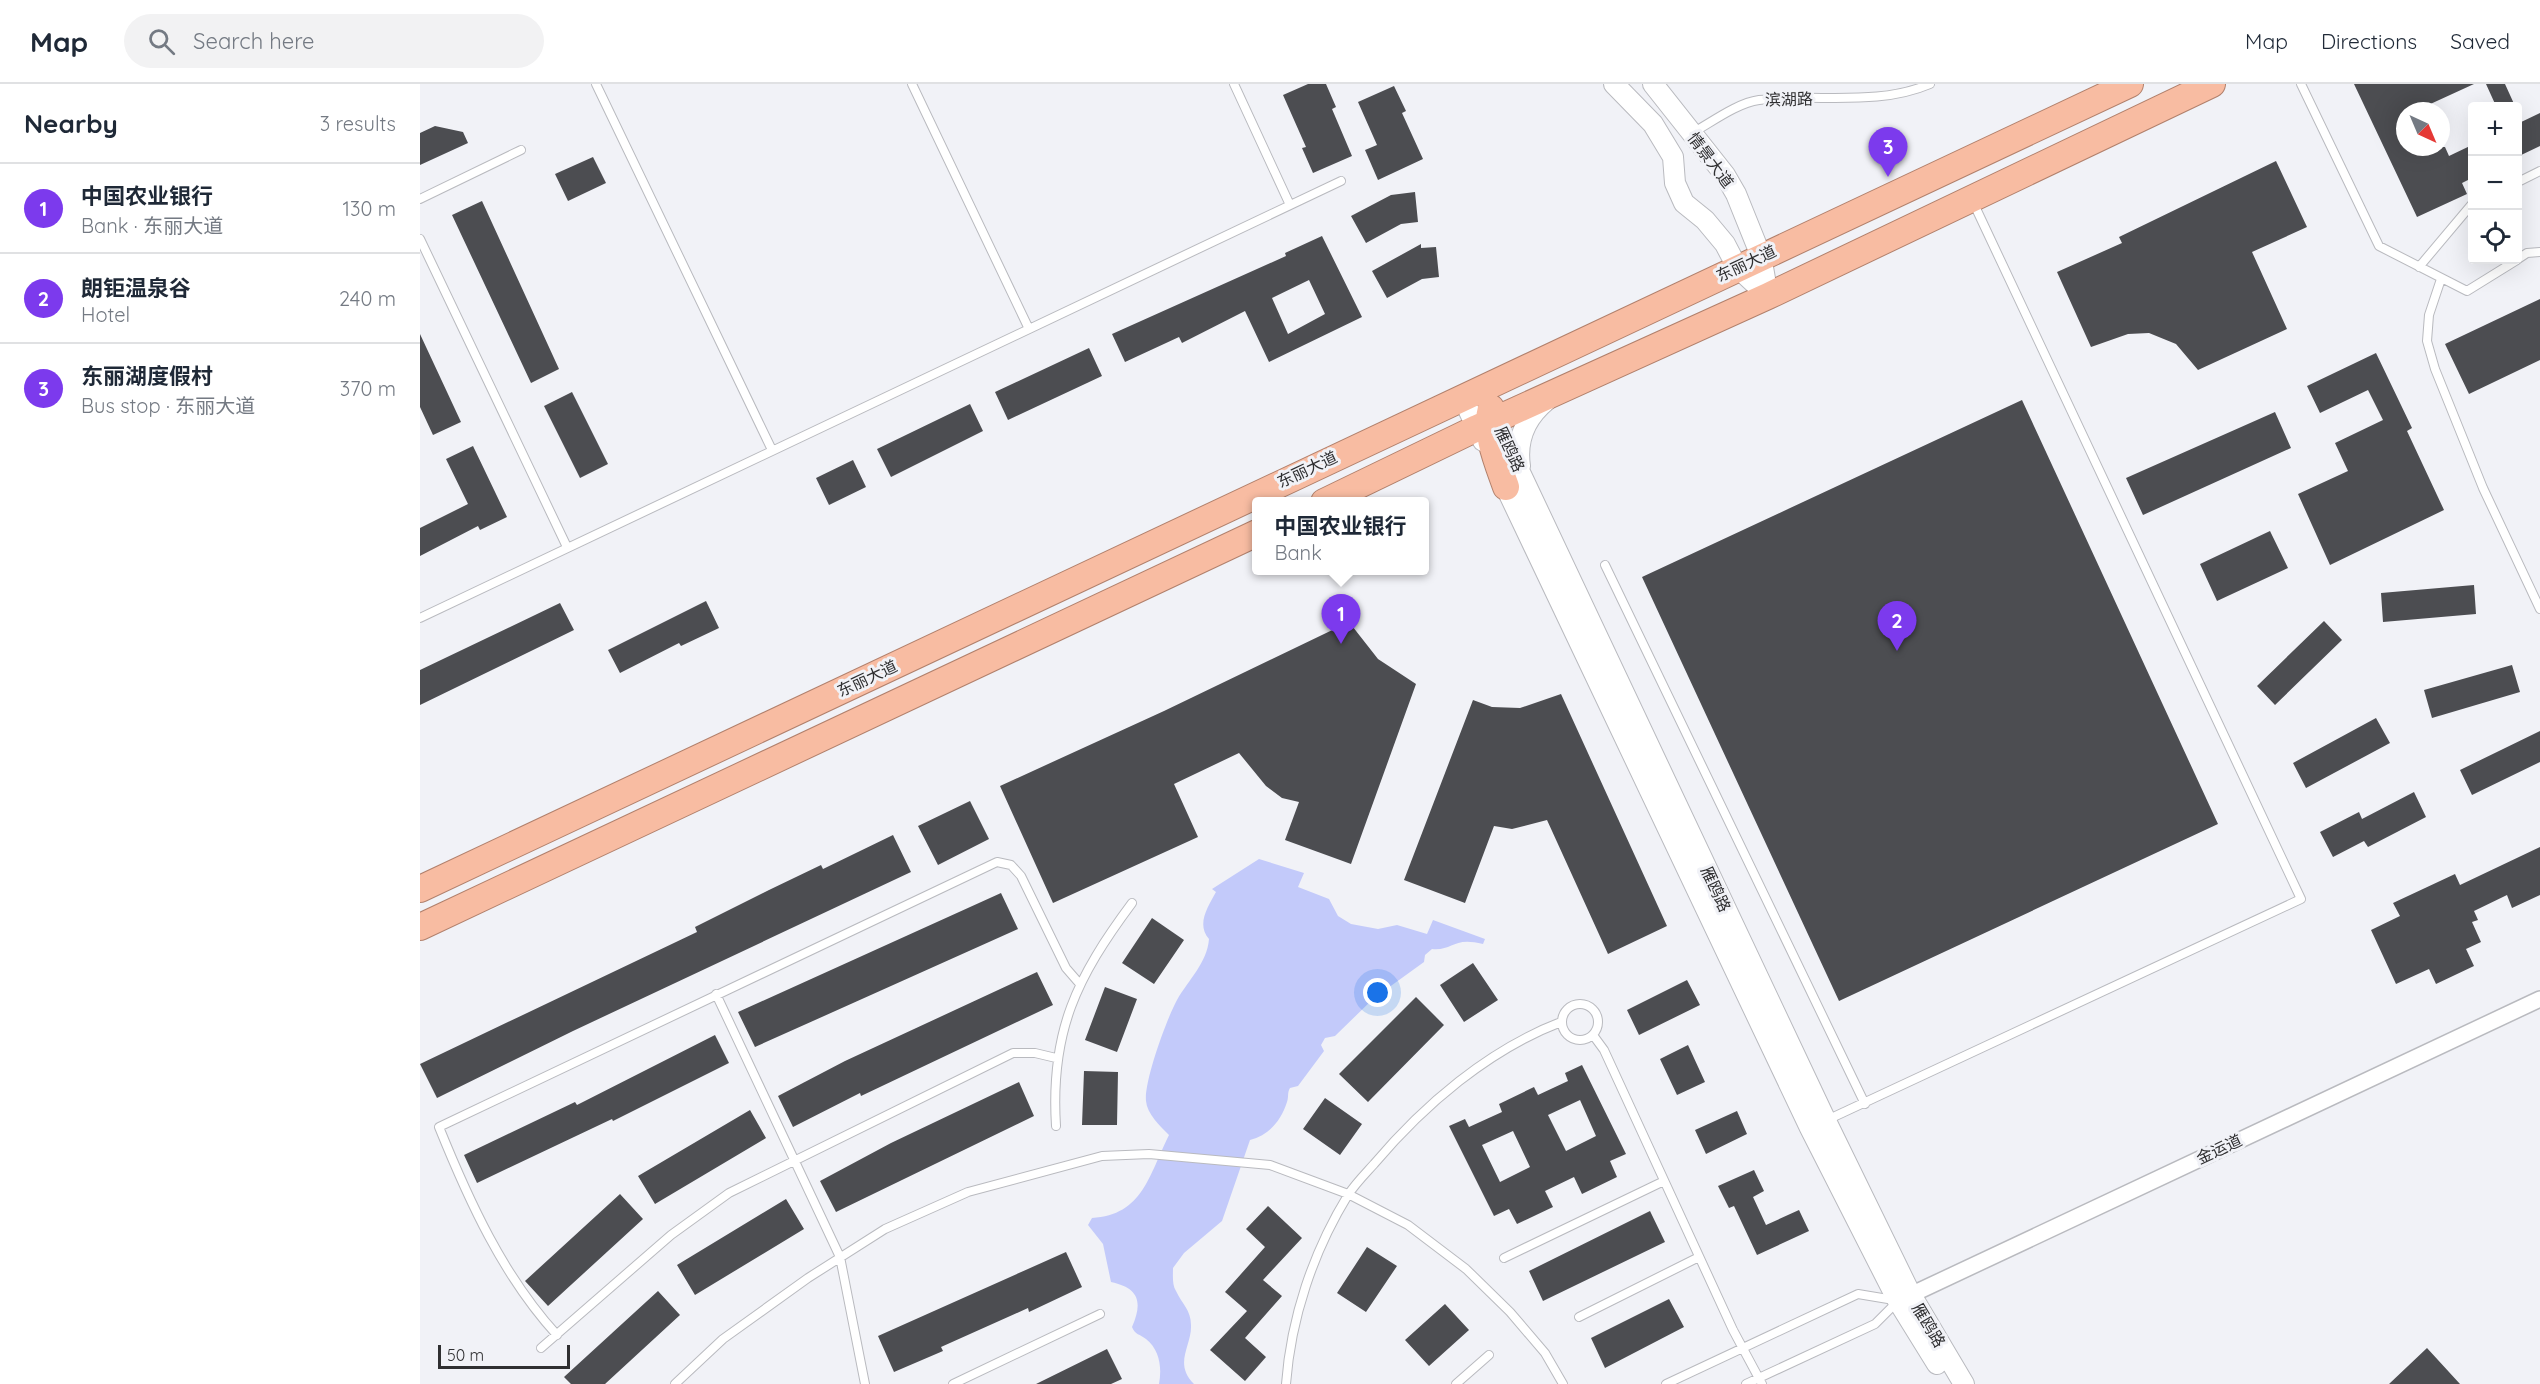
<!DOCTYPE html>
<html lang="en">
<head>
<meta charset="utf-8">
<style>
  :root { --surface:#fff; --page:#f2f2f3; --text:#1f2937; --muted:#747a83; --line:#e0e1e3; --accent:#7c3aed }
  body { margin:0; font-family:Quicksand,"Noto Sans SC",sans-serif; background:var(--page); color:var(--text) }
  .controls { position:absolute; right:18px; top:18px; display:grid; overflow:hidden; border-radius:6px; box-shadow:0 6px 24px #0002 }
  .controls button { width:54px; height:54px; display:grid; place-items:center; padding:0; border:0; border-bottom:2px solid var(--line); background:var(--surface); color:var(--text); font:30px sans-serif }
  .compass { position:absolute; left:1976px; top:18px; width:54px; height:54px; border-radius:50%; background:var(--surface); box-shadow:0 6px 24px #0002; rotate:136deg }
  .scale { position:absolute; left:18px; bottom:15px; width:132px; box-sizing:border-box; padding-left:6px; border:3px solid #2f2f31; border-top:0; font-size:16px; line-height:21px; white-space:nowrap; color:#2f2f31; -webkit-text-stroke:4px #f1f2f7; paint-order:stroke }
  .you { position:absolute; left:958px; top:909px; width:21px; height:21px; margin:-15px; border:4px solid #fff; border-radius:50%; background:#1a73e8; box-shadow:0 0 0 9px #1a73e833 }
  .badge { display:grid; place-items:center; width:39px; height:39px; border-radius:50%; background:var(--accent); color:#fff; font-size:20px; font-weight:700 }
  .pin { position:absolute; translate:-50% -50px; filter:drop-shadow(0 2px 3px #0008) }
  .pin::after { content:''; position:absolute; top:32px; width:21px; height:18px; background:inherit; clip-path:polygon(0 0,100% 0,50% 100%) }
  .popup { position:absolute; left:832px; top:413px; width:177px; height:78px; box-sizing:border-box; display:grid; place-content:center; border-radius:6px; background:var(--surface); filter:drop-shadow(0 2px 4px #0005); font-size:20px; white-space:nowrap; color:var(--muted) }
  .popup b { font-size:22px; color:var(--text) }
  .popup::after { content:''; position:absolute; left:50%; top:100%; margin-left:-12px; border:12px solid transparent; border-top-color:var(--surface) }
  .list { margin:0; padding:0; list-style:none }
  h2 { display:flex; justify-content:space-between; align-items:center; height:78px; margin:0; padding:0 24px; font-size:26px }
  h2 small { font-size:20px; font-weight:400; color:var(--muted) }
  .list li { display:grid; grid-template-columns:39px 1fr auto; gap:18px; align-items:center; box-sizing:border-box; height:90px; padding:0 24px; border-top:2px solid var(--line) }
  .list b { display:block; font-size:22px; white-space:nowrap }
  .list p { margin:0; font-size:20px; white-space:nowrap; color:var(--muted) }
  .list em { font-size:20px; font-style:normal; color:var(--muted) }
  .icon { flex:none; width:33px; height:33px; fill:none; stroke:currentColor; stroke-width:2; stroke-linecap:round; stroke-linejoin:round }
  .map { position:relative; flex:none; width:2120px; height:1300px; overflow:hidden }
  header { display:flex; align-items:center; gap:36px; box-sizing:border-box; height:84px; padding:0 30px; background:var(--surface); border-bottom:2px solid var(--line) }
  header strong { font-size:28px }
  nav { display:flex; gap:33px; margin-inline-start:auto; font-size:21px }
  .search { width:420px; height:54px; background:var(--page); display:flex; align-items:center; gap:15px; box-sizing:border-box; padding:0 21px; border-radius:33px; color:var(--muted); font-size:22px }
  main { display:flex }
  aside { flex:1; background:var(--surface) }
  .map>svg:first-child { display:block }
  .water { fill:#c3cafa }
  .building { fill:#4c4d51; fill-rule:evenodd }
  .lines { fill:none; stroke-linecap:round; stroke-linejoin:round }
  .service-casing { stroke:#b9babf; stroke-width:10 }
  .minor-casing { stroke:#b9babf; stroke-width:18 }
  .tertiary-casing { stroke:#b9babf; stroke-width:22 }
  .trunk-casing { stroke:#b1806c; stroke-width:28 }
  .service { stroke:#fff; stroke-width:8 }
  .minor { stroke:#fff; stroke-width:15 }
  .tertiary { stroke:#fff; stroke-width:20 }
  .trunk { stroke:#f8bca2; stroke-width:26 }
  .labels { text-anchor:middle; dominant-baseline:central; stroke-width:6; stroke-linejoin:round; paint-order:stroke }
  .street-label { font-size:16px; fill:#2f2f31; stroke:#f1f2f7 }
</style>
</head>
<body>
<header>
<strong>Map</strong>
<div class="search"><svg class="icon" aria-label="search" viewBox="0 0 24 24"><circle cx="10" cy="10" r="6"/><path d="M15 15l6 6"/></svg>Search here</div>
<nav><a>Map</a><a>Directions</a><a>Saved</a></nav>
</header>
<main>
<aside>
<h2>Nearby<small>3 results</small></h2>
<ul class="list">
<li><span class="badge">1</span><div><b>中国农业银行</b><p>Bank · 东丽大道</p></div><em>130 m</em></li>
<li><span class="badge">2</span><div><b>朗钜温泉谷</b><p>Hotel</p></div><em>240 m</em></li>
<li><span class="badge">3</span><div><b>东丽湖度假村</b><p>Bus stop · 东丽大道</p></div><em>370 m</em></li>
</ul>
</aside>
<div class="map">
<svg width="2120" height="1300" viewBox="0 0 2120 1300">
  <rect width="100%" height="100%" fill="#f1f2f7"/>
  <path class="water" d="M839,775L884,789L878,803L909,815L918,832L931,840L958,845L977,841L1007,850L1013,836L1065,855L1063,860C1033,852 1033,867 1012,865L1005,871L1004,878L968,904L958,903L953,908V915L915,952L905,954L901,961L904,967L878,1002L870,1004C867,1009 869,1012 867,1018C861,1037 849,1051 830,1056L802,1137L764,1169L753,1184C753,1191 752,1201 756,1207C762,1220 771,1226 771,1241C772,1262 753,1279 774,1300H739C742,1284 740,1266 726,1255C720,1250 715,1251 712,1243C723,1218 719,1204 691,1198L683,1160L668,1141L672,1134C723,1131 729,1091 749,1051C740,1042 727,1030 726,1017C724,997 747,934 757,916C769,895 787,879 789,855C776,840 788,823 796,808L792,805Z"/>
  <path class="building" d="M888,0H906L916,23L912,25L932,72L893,89L882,64L886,63L863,11Z
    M1934,0H2054L2006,22L2009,27H1985V63H2025L2029,72L2052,61V94L2042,99L2047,110L1997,133Z
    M2066,0H2085L2095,22H2076Z
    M974,2L986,27L982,29L1003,75L958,96L945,66L957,61L938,18Z
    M2120,29V62L2097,73V40Z
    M15,42L43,48L48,59L0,81V49Z
    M173,73L186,99L148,117L135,90Z
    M1856,77L1887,143L1832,168L1867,245L1778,286L1756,260L1729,249L1708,250L1671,263L1637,188L1702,159L1699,153Z
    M995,108L998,138L981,140L946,159L931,132L971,111Z
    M62,117L139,285L111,299L32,131Z
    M902,152L942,233L849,278L825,227L762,259L759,253L705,278L692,250L866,172L865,169ZM889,196L905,230L868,250L852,214Z
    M1001,160V164L1016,163L1019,193L1002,195L967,214L952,187Z
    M2120,215V276L2049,310L2025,260Z
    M0,250L41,338L13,351L0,323Z
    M669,264L682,292L588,336L575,308Z
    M1956,269L1992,344L1987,347L2024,426L1910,481L1878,410L1928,387L1915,359L1963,336L1948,306L1900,329L1887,302Z
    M152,308L188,380L160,394L124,322Z
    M1602,316L1798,740L1419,917L1222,493Z
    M550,320L563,347L471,393L457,365Z
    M1855,328L1871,364L1723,431L1706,394Z
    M53,362L87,433L60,446L58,442L0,472V444L48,420L26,375Z
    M433,376L446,403L409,421L396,394Z
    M1850,447L1868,484L1797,517L1780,480Z
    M2054,501L2056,530L1963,538L1961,509Z
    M286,517L299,544L261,562L259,559L200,589L188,566Z
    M140,519L154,546L0,621V586Z
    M1904,537L1922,556L1855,621L1837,602Z
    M929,538L958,575L996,600L931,780L865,756L879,718L862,714L846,702L819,669L754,700L778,753L633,819L580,702L744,627Z
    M2092,581L2100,608L2012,634L2004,606Z
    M1141,610L1247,842L1188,870L1127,736L1092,745L1074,742L1045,819L984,796L1053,616L1072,623L1100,624Z
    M1956,634L1970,659L1886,704L1873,679Z
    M2120,647V678L2052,711L2040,686Z
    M1994,708L2006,733L1948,763L1944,757L1913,773L1900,748L1939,728L1942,735Z
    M550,717L569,755L518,781L498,742Z
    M473,751L491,788L153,947L17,1014L0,980L277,848L275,843L349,806L401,781L403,785Z
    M2120,763V811L2092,824L2087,811L2054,827L2058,836L2052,838L2061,858L2046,865L2054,882L2016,900L2009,885L1976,900L1951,846L1980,832L1973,819L2035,790L2040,801Z
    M581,809L598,845L335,963L318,928Z
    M732,834L764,856L734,900L702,879Z
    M1053,879L1078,916L1044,938L1020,901Z
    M617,888L633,921L441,1012L440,1009L373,1043L358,1012L425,977Z
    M1267,896L1280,921L1219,951L1207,926Z
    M685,903L717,915L697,968L665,956Z
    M996,913L1024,941L948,1018L919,990Z
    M295,951L309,979L193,1037L192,1035L57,1099L44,1071L155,1018L157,1021Z
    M1268,961L1285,998L1257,1011L1240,975Z
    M1162,981L1206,1070L1190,1077L1197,1093L1162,1110L1154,1093L1125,1107L1133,1123L1097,1140L1089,1125L1074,1132L1029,1042L1045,1035L1049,1043L1082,1028L1079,1020L1114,1003L1118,1011L1148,997L1145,989ZM1160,1016L1176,1052L1146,1067L1128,1031ZM1093,1047L1110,1083L1080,1098L1062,1061Z
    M664,987L698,988L697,1041H662Z
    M599,998L614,1032L416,1128L400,1097L471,1059Z
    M905,1014L942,1040L920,1071L883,1045Z
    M330,1026L346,1054L235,1120L218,1092Z
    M1317,1027L1327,1050L1286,1070L1275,1046Z
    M1334,1086L1344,1107L1333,1113L1346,1141L1379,1126L1389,1147L1337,1171L1314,1122L1309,1124L1298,1102Z
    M200,1110L223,1135L128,1222L105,1197Z
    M366,1115L384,1145L275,1211L257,1181Z
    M848,1122L882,1154L843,1196L862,1212L825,1254L846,1273L825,1297L790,1266L827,1227L805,1208L845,1163L826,1145Z
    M1230,1127L1245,1158L1123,1217L1109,1187Z
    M947,1163L977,1182L946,1228L917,1209Z
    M646,1168L662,1203L609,1228L608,1224L521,1263L523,1267L474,1288L458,1252Z
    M238,1207L260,1231L185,1300H151L144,1293Z
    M1249,1215L1264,1243L1185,1284L1171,1254Z
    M1025,1220L1049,1246L1009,1282L985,1256Z
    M2007,1264L2040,1300H1969Z
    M687,1265L702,1295L691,1300H616Z"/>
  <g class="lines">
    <g class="service-casing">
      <path id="service" d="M176,0L352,366
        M492,0L609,245
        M814,0L870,121
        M1881,0L1959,162L2047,207L2097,176
        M1272,49C1292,38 1317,19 1339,16C1396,9 1456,23 1510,0
        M2098,98L2120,87
        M0,115L101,66
        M0,155L147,463
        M2098,175L2107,169L2120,168
        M1999,183L2052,120
        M2021,195L2009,231L2007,257L2015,285L2063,404L2120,525
        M1185,481L1445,1020
        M0,534L921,97
        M296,910L420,1173L445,1300
        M1142 938a18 18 0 1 1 36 0a18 18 0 1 1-36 0Z
        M1173,951L1184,966L1313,1246L1342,1300
        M1407,1036L1881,815L1553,118
        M636,1042C630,947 657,893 712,819
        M1084,1174L1244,1097
        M1159,1233L1279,1173
        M137,1251C83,1192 49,1117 19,1043L577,778L591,781L601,792L646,884L659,899
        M121,1264L251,1151L309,1109L593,969H615L636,974
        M255,1300L303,1255L388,1194L465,1145L548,1108L682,1072L729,1070L850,1081L928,1110L988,1141L1046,1185L1090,1228L1125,1269L1143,1300
        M533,1300L680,1230
        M866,1300C871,1234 893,1168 928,1111C935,1100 945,1090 954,1080C1004,1021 1068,966 1141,938
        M1036,1300L1069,1271
        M1246,1300L1438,1210L1474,1216
        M1326,1300L1455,1240L1478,1217"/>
    </g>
    <g class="minor-casing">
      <path id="minor" d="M1482,1215L2120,915"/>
    </g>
    <g class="tertiary-casing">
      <path id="tertiary" d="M1194,0L1233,40L1253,73L1255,99L1264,119L1285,136L1305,160L1317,183L1348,212
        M1233,0L1305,91L1316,110L1341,172L1348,212
        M1042,312L1063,357
        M1072,329L1406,1037L1490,1209L1544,1300
        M1100,382C1096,355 1106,333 1127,316
        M1080,391L1390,1044L1478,1217L1517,1280"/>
    </g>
    <g class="trunk-casing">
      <path id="trunk" d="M1071,324C1064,348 1078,380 1086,403
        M904,418L1057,344L1348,212L1792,0
        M0,805L1710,0
        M0,843L837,449"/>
    </g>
    <use href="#service" class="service"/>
    <use href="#minor" class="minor"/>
    <use href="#tertiary" class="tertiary"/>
    <use href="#trunk" class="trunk"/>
  </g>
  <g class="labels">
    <g class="street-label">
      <text transform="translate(1369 15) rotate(-1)">滨湖路</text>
      <text transform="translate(1291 76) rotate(53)">情景大道</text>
      <text transform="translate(1326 179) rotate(-25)">东丽大道</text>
      <text transform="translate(1090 365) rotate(65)">雁鸥路</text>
      <text transform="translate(887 385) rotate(-25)">东丽大道</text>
      <text transform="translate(447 594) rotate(-25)">东丽大道</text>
      <text transform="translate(1296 805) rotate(65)">雁鸥路</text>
      <text transform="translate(1799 1065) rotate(-25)">金运道</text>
      <text transform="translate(1509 1241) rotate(59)">雁鸥路</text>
    </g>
  </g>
</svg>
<div class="controls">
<button>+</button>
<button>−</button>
<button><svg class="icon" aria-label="locate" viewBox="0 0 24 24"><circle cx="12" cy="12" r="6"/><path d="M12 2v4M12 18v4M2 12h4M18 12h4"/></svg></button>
</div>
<svg class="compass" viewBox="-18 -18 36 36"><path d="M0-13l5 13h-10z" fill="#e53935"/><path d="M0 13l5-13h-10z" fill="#747a83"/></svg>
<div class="scale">50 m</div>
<div class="you"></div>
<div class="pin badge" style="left:921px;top:560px">1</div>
<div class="popup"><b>中国农业银行</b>Bank</div>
<div class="pin badge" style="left:1477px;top:567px">2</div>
<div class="pin badge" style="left:1468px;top:93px">3</div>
</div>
</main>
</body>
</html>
